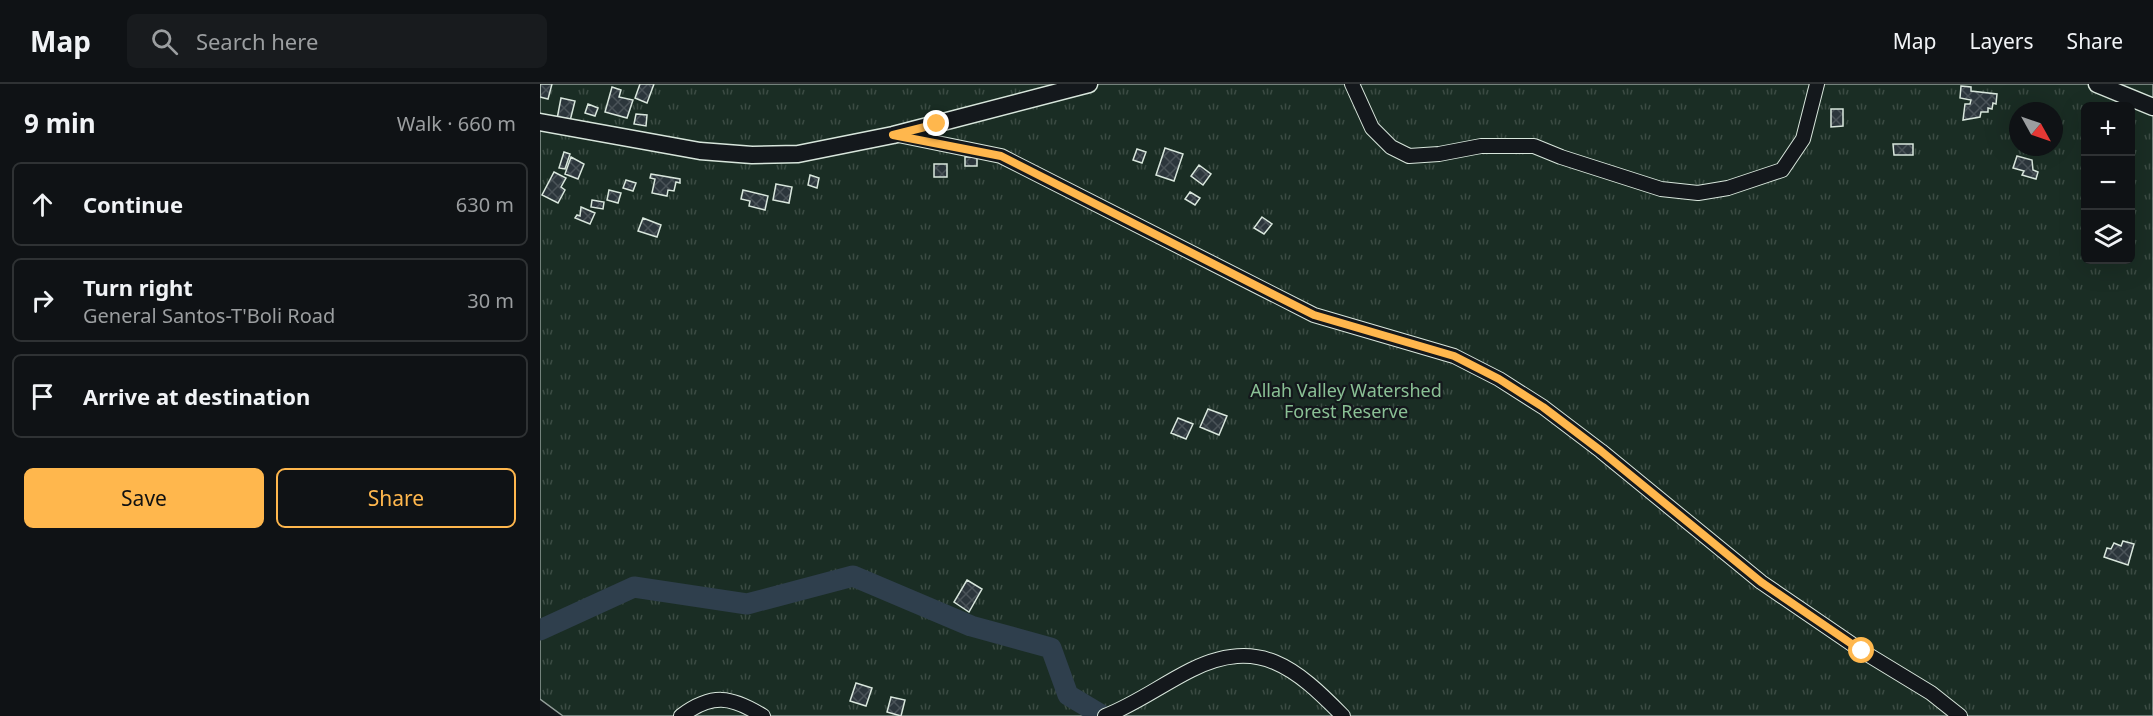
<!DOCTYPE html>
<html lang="en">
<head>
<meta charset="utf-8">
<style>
  :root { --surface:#0f1215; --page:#181b1e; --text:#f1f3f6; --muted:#9b9ea0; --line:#2f3234; --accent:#ffb74d }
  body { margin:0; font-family:"Noto Sans",sans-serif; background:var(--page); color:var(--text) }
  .controls { position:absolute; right:18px; top:18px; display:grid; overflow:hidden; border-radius:9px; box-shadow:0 6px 24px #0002 }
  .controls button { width:54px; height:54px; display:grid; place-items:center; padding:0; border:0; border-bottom:2px solid var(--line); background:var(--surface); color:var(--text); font:30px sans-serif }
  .compass { position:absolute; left:1469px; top:18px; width:54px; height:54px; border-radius:50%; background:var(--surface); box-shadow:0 6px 24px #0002; rotate:130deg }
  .stop { position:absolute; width:18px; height:18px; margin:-14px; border:4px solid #ffb74d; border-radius:50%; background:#fff }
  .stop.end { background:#ffb74d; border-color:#fff; box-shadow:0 2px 6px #0008 }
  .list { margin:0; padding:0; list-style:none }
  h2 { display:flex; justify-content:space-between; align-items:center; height:78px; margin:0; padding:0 24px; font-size:26px }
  h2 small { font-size:20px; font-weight:400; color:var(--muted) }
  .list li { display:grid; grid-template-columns:39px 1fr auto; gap:18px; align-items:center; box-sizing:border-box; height:84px; margin:0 12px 12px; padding:0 12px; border:2px solid var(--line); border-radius:9px }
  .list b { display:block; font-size:22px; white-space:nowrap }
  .list p { margin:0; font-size:20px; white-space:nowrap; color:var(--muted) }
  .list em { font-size:20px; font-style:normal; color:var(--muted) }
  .actions { display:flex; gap:12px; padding:18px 24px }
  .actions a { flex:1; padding:14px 0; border:2px solid var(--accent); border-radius:9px; text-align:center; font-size:21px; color:var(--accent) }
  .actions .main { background:var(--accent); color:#111 }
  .icon { flex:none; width:33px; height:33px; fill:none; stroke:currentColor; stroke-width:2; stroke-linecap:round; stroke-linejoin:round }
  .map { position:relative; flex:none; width:1613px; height:632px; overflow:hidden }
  header { display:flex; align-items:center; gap:36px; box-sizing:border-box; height:84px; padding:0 30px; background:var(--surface); border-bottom:2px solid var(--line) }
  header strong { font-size:28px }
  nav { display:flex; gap:33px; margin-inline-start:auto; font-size:21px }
  .search { width:420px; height:54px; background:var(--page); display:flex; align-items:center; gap:15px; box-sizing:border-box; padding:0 21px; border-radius:9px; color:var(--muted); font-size:22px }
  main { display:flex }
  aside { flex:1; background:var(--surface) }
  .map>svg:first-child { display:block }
  .park { fill:url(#park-tufts); stroke:#939e99; stroke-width:1.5; fill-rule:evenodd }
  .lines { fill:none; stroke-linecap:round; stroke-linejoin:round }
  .river { stroke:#2f3f4d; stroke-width:21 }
  .building { fill:url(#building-cross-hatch); stroke:#d8e6dc; stroke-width:1.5 }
  .minor-casing { stroke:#d8e6dc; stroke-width:16 }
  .major-casing { stroke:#d8e6dc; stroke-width:19 }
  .minor { stroke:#14181c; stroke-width:14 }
  .major { stroke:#14181c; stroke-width:16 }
  .route { stroke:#ffb74d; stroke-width:8 }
  .labels { text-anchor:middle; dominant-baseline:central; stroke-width:4.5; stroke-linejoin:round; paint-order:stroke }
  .park-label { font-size:18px; fill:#8ac095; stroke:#14181c }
</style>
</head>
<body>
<header>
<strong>Map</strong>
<div class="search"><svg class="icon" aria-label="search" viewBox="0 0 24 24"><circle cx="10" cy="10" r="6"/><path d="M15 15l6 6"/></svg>Search here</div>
<nav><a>Map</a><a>Layers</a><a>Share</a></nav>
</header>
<main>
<aside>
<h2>9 min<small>Walk · 660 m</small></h2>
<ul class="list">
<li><svg class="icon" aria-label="ahead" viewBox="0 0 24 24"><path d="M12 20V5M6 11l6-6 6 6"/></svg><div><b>Continue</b></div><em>630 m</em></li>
<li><svg class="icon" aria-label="right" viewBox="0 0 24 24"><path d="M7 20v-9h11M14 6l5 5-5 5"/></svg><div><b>Turn right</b><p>General Santos-T'Boli Road</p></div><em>30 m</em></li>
<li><svg class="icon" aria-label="arrive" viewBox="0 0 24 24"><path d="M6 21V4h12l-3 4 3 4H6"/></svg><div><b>Arrive at destination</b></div></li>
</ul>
<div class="actions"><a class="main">Save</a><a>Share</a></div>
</aside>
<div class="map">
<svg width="1613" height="632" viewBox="0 0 1613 632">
  <defs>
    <pattern id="park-tufts" width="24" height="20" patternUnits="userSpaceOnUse" patternTransform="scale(1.5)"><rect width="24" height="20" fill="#1a2d24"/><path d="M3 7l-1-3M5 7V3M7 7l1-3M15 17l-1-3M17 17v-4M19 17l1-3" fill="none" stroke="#3b4b43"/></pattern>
    <pattern id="building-cross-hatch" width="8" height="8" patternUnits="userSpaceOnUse" patternTransform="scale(1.5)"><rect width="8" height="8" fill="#2c363c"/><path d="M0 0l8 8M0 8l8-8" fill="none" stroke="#4a5358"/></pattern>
  </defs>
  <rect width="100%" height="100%" fill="#14181c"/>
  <path class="park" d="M0,0H1613V632H23L0,615ZM1546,22H1590V176H1546ZM1478,27H1514V63H1478Z"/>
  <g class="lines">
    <path class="river" d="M0,546L94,503L207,520L313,492L431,542L511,564L528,611L563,632"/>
  </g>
  <path class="building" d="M0,0H12L8,15L0,13Z
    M114,0L107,19L95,14L100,0Z
    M1421,2L1431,3V7L1457,10L1456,20L1453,19L1452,25L1448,24V28H1441L1440,33L1423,36L1425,20H1430L1431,16L1420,14Z
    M72,3L81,6L79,13L93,16L87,34L65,28Z
    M21,14L35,17L30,37L17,35Z
    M48,20L58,24L55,32L45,29Z
    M1291,25H1303V42L1291,43Z
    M96,30L107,31L106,42L94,40Z
    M1353,60H1373V71H1354Z
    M625,64L643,70L634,97L616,91Z
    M597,65L606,68L602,79L593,76Z
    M24,68L30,70L25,85L19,84Z
    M1477,72L1492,76L1493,86L1498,88L1496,95L1482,91L1484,87L1473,84Z
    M31,73L44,80L38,95L25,90Z
    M425,73H437V82H425Z
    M394,80H407V93H394Z
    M659,81L671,90L663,101L651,92Z
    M14,88L26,94L21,103L25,106L18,119L2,111Z
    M111,90L140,95V99L136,98L134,107L128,106L127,112L112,109L115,95L110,94Z
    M270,91L279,94L277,104L268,101Z
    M86,96L96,99L93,107L83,104Z
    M236,100L252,103L249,119L233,116Z
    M69,106L81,109L78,119L67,116Z
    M203,106L228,112L225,126L209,122L210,117L201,115Z
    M650,108L660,114L655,121L645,115Z
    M52,116L64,118L63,125L51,123Z
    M41,123L55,129L50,140L35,134L37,131L40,132Z
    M722,133L732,140L724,150L714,144Z
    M103,134L121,141L117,153L98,147Z
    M668,325L687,332L679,351L660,343Z
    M638,334L653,340L646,355L631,349Z
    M1583,457L1594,460L1588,481L1564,473L1567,464L1571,465L1574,459L1581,462Z
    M427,496L442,505L429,528L414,518Z
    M316,599L332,604L326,622L310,617Z
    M351,613L365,616L361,632L347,628Z"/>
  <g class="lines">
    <g class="minor-casing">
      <path id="minor" d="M812,0L832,44L851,63L869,72L899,70L941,62H994L1021,73L1121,105L1158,109L1188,104L1242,86L1263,55L1277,0
        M358,51L461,72L774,231L914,272L959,295L1003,323L1061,367L1221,498L1322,567L1391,609L1420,632
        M141,632C172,609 191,612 223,632
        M565,632C596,620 621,601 651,586C719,552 756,584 803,632"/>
    </g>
    <g class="major-casing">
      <path id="major" d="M1557,0L1613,23
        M0,38L160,67L212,71L258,70L353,51L549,0"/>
    </g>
    <use href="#minor" class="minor"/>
    <use href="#major" class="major"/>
  </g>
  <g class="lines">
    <path class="route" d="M397,40L353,51L461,72L774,231L914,272L959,295L1003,323L1061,367L1221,498L1322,567"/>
  </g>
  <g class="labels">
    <g class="park-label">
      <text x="806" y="306">Allah Valley Watershed<tspan x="806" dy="21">Forest Reserve</tspan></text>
    </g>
  </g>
</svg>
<div class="controls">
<button>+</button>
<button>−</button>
<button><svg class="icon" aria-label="layers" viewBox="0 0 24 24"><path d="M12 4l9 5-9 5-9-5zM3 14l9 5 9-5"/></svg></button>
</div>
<svg class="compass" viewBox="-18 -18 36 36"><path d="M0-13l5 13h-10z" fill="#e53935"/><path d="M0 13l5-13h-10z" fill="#9b9ea0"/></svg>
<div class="stop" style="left:1322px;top:567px"></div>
<div class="stop end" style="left:397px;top:40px"></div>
</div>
</main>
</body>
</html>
